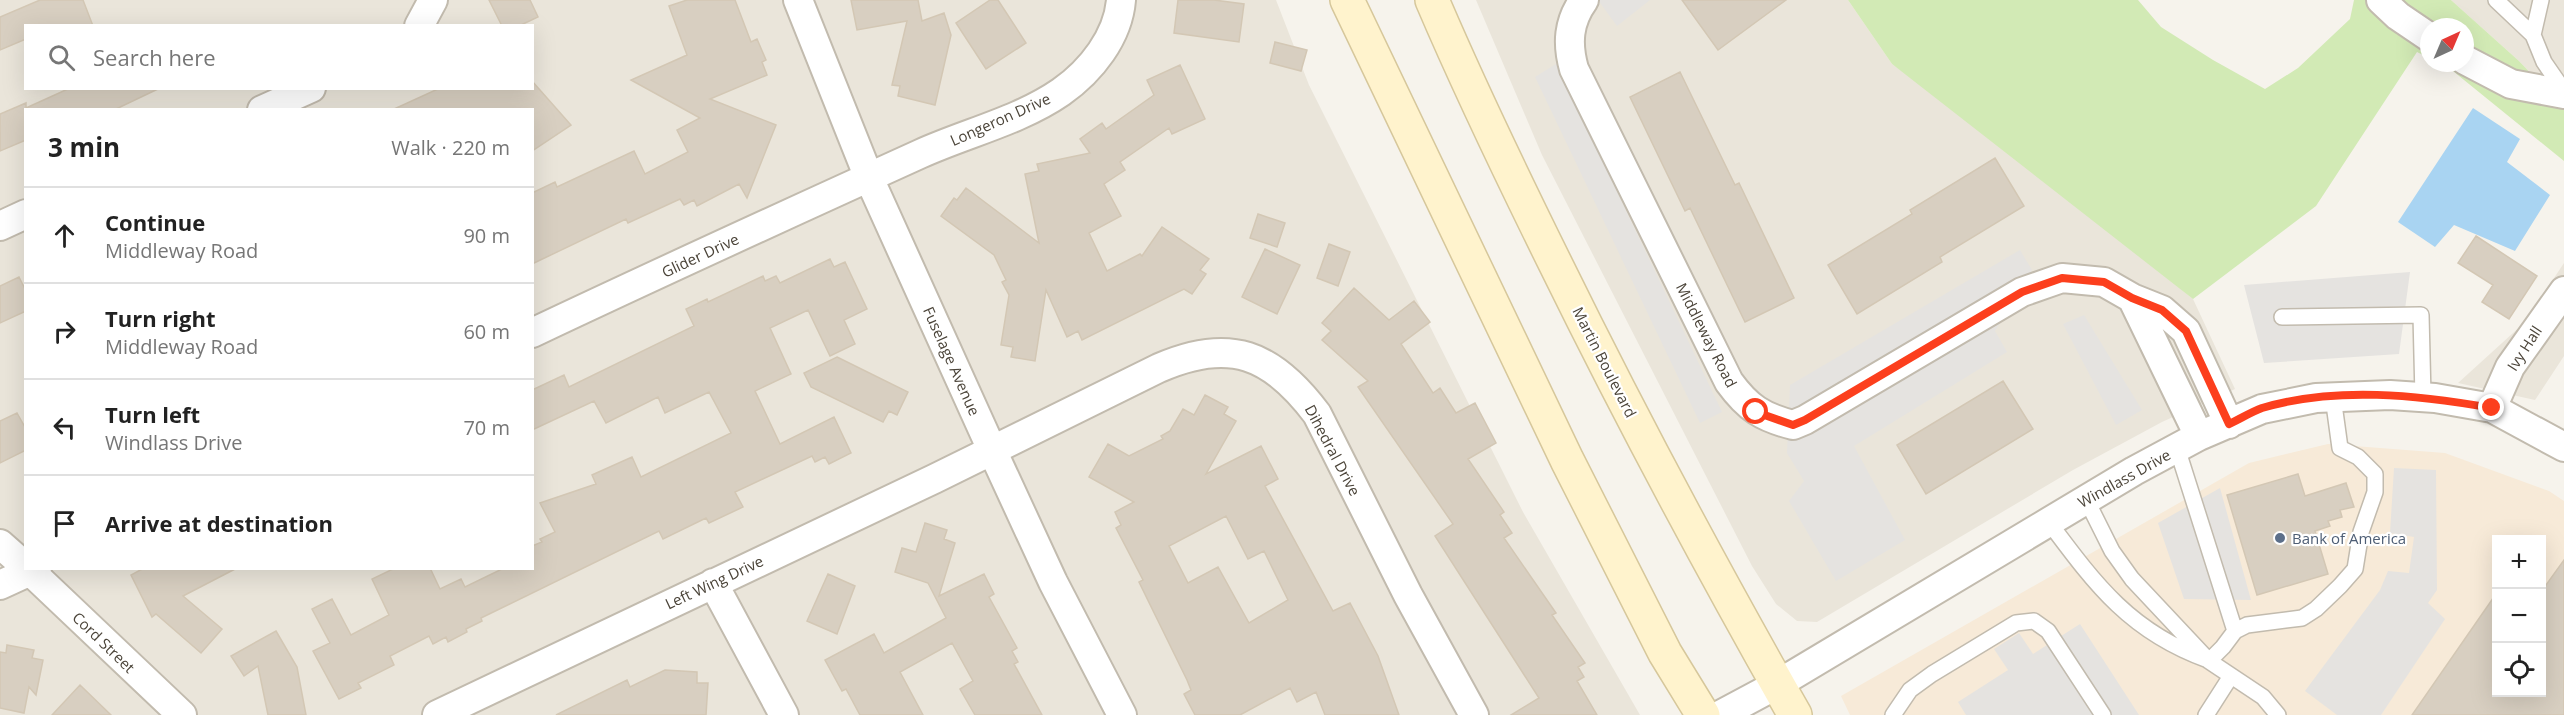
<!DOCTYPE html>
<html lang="en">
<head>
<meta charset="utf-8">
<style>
  :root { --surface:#fff; --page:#f6f6f6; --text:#222; --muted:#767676; --line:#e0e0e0 }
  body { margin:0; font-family:"Open Sans",sans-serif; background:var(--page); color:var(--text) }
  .controls { position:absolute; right:18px; bottom:18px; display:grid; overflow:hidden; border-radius:0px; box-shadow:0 6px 24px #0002 }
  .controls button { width:54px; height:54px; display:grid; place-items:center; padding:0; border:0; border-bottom:2px solid var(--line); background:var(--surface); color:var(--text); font:30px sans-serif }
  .compass { position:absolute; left:2420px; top:18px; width:54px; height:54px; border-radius:50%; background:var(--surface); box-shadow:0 6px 24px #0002; rotate:44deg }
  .stop { position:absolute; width:18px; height:18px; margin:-14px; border:4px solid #fc3f1d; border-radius:50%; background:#fff }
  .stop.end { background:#fc3f1d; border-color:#fff; box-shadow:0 2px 6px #0008 }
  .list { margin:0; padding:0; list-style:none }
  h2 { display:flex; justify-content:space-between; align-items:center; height:78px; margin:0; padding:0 24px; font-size:26px }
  h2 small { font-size:20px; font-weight:400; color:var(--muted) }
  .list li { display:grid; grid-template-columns:39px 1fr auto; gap:18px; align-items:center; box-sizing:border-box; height:96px; padding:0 24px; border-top:2px solid var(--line) }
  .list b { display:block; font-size:22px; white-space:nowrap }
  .list p { margin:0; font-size:20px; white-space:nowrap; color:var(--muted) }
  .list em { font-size:20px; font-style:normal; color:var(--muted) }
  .icon { flex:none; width:33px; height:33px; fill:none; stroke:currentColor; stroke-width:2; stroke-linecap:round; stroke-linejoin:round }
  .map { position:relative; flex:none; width:2564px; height:715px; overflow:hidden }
  .search { position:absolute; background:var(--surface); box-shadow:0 6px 24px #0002; left:24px; top:24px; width:510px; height:66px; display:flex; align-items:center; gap:15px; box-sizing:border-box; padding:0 21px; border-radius:0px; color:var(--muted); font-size:22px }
  .panel { position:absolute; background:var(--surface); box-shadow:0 6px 24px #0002; left:24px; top:108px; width:510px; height:462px; border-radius:0px }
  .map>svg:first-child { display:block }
  .residential { fill:#eae5da; fill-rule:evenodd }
  .commercial { fill:#f7ead8; fill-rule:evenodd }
  .green { fill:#d2eab5 }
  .parking { fill:#e5e3e0 }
  .water { fill:#a9d4f2 }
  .building { fill:#d8cfc1; stroke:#d3c7b4; stroke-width:1.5; fill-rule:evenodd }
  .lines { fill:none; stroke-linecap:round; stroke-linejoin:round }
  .lane-casing { stroke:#c2bbae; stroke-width:18 }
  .street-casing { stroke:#c2bbae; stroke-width:32 }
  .secondary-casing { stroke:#d6c79b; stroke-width:36 }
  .lane { stroke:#fff; stroke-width:15 }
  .street { stroke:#fff; stroke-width:28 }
  .secondary { stroke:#fff3cd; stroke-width:33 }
  .route { stroke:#fc3f1d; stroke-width:8 }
  .service-dot { fill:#5c6f8a; stroke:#fff; stroke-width:2 }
  .labels { text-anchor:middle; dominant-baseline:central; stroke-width:4.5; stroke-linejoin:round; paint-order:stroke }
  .street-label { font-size:15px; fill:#4b4439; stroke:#fff }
  .service-label { font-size:15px; fill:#4e5e75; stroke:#fff; text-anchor:start }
</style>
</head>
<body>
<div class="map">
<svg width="2564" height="715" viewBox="0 0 2564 715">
  <rect width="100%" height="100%" fill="#f6f3ec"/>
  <path class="residential" d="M0,0H1276L1309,85L1523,512L1640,715H0ZM26,26H532V88H26ZM26,110H532V568H26Z
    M1476,0H1848L1892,64L2028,162L2193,299L2235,389L2162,422L2073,470L1817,622L1797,621L1776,604L1752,566L1542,155Z
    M2451,0H2564V108L2519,61Z
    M2564,263V356L2535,400L2458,383L2524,323Z"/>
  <path class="commercial" d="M2328,444L2445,453L2549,491L2564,501V715H1850L1841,696L2249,463ZM2496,540H2542V692H2496Z"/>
  <path class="green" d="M1848,0H2138L2161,27L2213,60L2265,89L2298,68L2350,19L2354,0H2451L2519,61L2564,108V161L2448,67L2439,63H2465V27H2429V58L2417,52L2316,206L2193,299L1892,64Z"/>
  <path class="parking" d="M1598,0H1650L1617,26Z
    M1556,64L1722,412L1700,423L1535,77Z
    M2020,250L2032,270L1995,331L2007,352L1854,446L1905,540L1836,581L1789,501L1804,481L1787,453L1790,385Z
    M2410,272L2399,354L2264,363L2244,285Z
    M2084,315L2142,410L2116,425L2063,324Z
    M2394,468L2436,470L2437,590L2428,603L2445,619L2381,715H2337L2305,691L2380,590L2388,571L2409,573L2414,537L2390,533Z
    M2220,488L2251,600L2184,599L2158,523Z
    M2080,624L2139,715H1966L1958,702L2008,670L1994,649L2019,633L2033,654Z"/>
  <path class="water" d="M2473,108L2520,139L2507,162L2550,195L2515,251L2454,225L2435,247L2398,222Z"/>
  <path class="building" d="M40,0H83L93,26H26V39L0,50V17Z
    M489,0H530L538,17L519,26H502Z
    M687,0H735L751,42L757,39L766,60L762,62L767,75L710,99L776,125L747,198L739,184L697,206L694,200L684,205L680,199L628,223L626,219L532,264V193L555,182L557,187L634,151L645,174L688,152L677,130L700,118L631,80L687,55L669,6Z
    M851,0H918L922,21L944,13L951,35L935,105L898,96L900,86L892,85L907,21L857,30Z
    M990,0H998L1026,43L986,69L956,23Z
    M1178,0H1214L1244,4L1239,42L1174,33Z
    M1682,0H1786L1718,50Z
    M1275,42L1307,50L1301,71L1270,63Z
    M1180,65L1205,119L1172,134L1169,128L1120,162L1125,170L1104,184L1121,216L1089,233L1107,271L1140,254L1142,256L1162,227L1209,259L1200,270L1206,274L1192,294L1184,289L1082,340L1078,331L1067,337L1046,290L1035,361L1011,357L1013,347L1001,345L1009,295L1002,282L1006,280L994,255L941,216L954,198L957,200L966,188L1039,243L1025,174L1039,171L1037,164L1090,153L1080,139L1102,123L1106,129L1154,95L1147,80Z
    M1680,72L1735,185L1739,183L1794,298L1745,322L1690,208L1685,211L1630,97Z
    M532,81L571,125L532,151V110H392L440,88H532Z
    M70,88H160L114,110H26V140L0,151V114L26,103V108Z
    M1995,158L2024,206L1940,257L1942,262L1857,314L1828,265L1912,214L1910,210Z
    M1258,214L1285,223L1277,247L1250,238Z
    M2476,236L2537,276L2509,319L2482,302L2493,285L2458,263Z
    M1329,244L1350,252L1338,286L1317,278Z
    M1265,249L1300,265L1277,314L1242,297Z
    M830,259L834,267L845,262L867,309L844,320L855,344L830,356L808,310L770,328L791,374L755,391L780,444L834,417L851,453L829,464L825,457L815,462L812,456L735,492L743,507L709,523L706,518L663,539L659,531L481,618L482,621L466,629L467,632L448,642L446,637L433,644L429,636L390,656L394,665L358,683L361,688L339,699L313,651L330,643L312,609L332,599L351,635L389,615L372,579L395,568H430L440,589L461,579L465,587L504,568H532V546L542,542L540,539L555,532L540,503L596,484L592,475L632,457L641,477L731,433L709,392L665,413L658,397L606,423L594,401L532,430V390L564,375L569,387L694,326L686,309L707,299L708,302L763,276L765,281L776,276L780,283Z
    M19,277L26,291V311L0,323V286Z
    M1354,288L1389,320L1414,301L1430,322L1401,344L1433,393L1440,388L1456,413L1475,403L1496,443L1468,459L1504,512L1500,515L1512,533L1504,538L1556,613L1552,615L1585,663L1578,667L1584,677L1577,681L1597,715H1511L1539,698L1435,536L1453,524L1358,387L1368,381L1322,340L1331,331L1322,323Z
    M837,357L908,392L897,415L889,411L883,422L811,387L804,373Z
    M2003,381L2033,429L1926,494L1897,445Z
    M1205,395L1228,407L1224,414L1236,421L1206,474L1261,446L1278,479L1265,486L1333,611L1350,603L1378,656L1399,715H1325L1316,692L1297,702L1290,688L1240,715H1195L1184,694L1191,690L1187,680L1139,582L1143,580L1116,528L1121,525L1115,512L1134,502L1089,477L1108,444L1129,456L1163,439L1161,436L1170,431L1183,409L1194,415ZM1226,516L1248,559L1264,551L1288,600L1249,623L1218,567L1188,583L1169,546Z
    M17,413L26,429V450L0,463V421Z
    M2298,474L2305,496L2346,483L2354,507L2340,510L2342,517L2328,521L2330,526L2315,531L2328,574L2257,595L2227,495Z
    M925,523L947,530L944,539L955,543L939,596L984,574L994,594L989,597L1017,648L1012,651L1018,662L1014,664L1042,715H975L960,689L973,681L952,643L900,672L923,715H860L846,689L842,691L825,660L874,634L884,653L946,618L928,583L895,572L902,548L916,552Z
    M2564,560V715H2412L2496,594V693H2541V592Z
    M144,568H237L183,596L222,629L201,653L156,614L152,617L131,575Z
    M828,574L855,586L837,634L807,621Z
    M276,631L297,667L306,715H268L258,666L244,676L231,656Z
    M7,645L34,650L32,658L43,660L36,695L29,687L24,713L0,708V652L6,653Z
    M665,670L697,672V683H708L706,715H556L627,680L630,687Z
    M80,685L111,715H52Z"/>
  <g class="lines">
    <g class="lane-casing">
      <path id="lane" d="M2496,0L2533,35
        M2541,0L2533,35L2544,62L2564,91
        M2282,317L2421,315L2423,397
        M2177,448L2235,631
        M2086,499L2112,551L2132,579L2209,661L2263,697L2278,715
        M2048,521C2095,584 2130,632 2208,660
        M2209,661L2223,647L2235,631L2247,625L2302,618L2316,609L2340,586L2355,569L2361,532L2375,492V474L2358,457L2340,448L2333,397
        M1893,715L1910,690L1932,674L2016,623L2034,621L2048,631L2103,715
        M2206,715L2231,676"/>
    </g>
    <g class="street-casing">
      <path id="street" d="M798,0L869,178L992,450L1053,582L1122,715
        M1584,0C1568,22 1567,44 1574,69L1729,382C1748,408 1762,417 1793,425L1805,420L2022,292L2062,278L2104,282L2132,298L2162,310L2186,331L2229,424
        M2381,0L2398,16L2429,37
        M419,26L433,0
        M2465,60L2511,84L2564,94
        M262,110L311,88
        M0,226L26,214
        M2132,298L2199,436
        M532,333C661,272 790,213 920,154C966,133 1019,121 1061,92C1091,71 1118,37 1121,0
        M2492,408L2510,367L2564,291
        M0,544L26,567
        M27,568L182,715
        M713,583L784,715
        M0,585L37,568
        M437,715L934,479L1159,368C1230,337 1272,354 1317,414L1408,595L1474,715
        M1720,715L1778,684L2134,471L2199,436L2262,409L2316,398L2390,395L2435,398L2492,408L2564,447"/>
    </g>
    <g class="secondary-casing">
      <path id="secondary" d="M1347,0L1567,460L1665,653L1703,715
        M1432,0C1470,89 1512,176 1555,263C1630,416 1711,567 1795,715"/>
    </g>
    <use href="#lane" class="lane"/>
    <use href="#street" class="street"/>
    <use href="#secondary" class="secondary"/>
  </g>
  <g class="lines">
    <path class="route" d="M1756,412L1793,425L1805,420L2022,292L2062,278L2104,282L2132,298L2162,310L2186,331L2229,424C2240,419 2251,412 2262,408C2336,386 2418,395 2492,408"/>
  </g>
  <circle class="service-dot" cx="2280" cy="538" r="6"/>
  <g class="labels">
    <g class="street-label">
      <text transform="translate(1000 119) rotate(-24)">Longeron Drive</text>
      <text transform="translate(700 255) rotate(-25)">Glider Drive</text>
      <text transform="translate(1707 335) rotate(63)">Middleway Road</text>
      <text transform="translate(2524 348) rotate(-57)">Ivy Hall</text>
      <text transform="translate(952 361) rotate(66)">Fuselage Avenue</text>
      <text transform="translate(1605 362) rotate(63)">Martin Boulevard</text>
      <text transform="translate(1333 450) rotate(62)">Dihedral Drive</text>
      <text transform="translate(2124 478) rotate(-29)">Windlass Drive</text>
      <text transform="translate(714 582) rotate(-25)">Left Wing Drive</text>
      <text transform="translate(104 642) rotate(44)">Cord Street</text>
    </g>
    <g class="service-label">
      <text x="2292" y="538">Bank of America</text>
    </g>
  </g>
</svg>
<div class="controls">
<button>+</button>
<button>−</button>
<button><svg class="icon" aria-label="locate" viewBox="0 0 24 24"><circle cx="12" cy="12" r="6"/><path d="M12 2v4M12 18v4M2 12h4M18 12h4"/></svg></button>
</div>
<svg class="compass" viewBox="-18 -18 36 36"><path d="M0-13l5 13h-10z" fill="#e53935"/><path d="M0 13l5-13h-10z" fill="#767676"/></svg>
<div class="stop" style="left:1756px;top:412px"></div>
<div class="stop end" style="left:2492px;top:408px"></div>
<div class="search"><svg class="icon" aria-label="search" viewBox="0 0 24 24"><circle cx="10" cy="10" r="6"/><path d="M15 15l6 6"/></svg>Search here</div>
<section class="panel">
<h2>3 min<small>Walk · 220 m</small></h2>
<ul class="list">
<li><svg class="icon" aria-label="ahead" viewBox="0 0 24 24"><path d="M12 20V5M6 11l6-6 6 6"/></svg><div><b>Continue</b><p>Middleway Road</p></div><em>90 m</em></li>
<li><svg class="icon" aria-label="right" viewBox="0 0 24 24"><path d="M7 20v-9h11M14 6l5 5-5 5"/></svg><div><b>Turn right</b><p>Middleway Road</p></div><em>60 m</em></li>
<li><svg class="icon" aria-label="left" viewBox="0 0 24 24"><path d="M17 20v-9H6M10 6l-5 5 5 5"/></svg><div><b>Turn left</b><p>Windlass Drive</p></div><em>70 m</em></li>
<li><svg class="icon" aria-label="arrive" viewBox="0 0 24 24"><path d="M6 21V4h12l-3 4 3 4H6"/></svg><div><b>Arrive at destination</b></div></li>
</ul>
</section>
</div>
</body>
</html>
